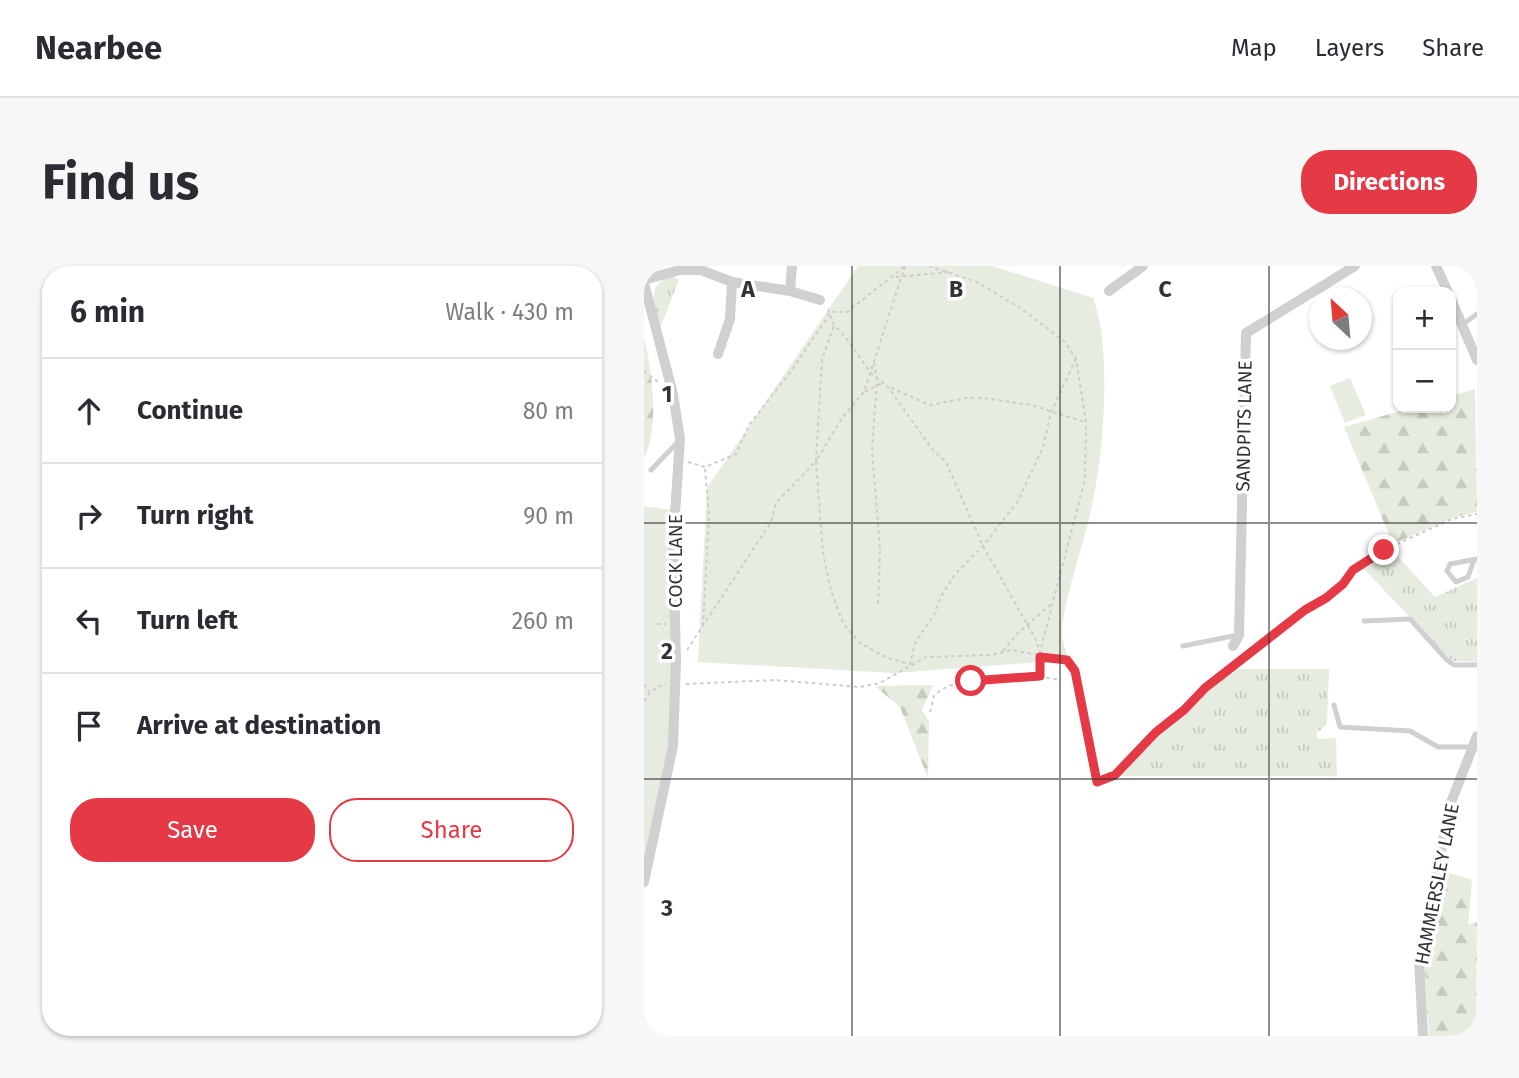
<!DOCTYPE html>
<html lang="en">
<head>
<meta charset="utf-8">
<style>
  :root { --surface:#fff; --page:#f7f7f7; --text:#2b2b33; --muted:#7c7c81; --line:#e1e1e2; --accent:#e63946 }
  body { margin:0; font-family:"Fira Sans",sans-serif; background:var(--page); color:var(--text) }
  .controls { position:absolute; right:21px; top:21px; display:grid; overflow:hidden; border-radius:14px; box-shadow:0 2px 5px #0004 }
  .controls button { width:63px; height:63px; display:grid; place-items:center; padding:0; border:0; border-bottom:2px solid var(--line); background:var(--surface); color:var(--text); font:35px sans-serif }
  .compass { position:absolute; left:665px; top:21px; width:63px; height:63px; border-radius:50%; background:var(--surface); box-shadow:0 2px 5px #0004; rotate:334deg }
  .stop { position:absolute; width:21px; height:21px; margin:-16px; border:5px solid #e63946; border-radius:50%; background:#fff }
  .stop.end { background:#e63946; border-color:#fff; box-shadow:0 2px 7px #0008 }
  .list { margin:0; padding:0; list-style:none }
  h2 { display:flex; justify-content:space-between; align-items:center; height:91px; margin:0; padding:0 28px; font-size:30px }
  h2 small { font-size:23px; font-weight:400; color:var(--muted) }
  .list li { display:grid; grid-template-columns:46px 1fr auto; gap:21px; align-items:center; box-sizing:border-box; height:105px; padding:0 28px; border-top:2px solid var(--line) }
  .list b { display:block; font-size:26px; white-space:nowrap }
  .list em { font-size:23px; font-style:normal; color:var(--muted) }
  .actions { display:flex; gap:14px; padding:21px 28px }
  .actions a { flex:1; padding:16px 0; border:2px solid var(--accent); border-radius:28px; text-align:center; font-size:24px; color:var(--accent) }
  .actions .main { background:var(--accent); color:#fff }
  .icon { flex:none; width:38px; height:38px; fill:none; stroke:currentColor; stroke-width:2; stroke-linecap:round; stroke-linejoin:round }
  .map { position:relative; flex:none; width:833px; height:770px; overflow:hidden; border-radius:28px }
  header { display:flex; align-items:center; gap:42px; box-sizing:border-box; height:98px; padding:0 35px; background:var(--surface); border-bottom:2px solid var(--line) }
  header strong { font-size:33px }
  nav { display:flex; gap:38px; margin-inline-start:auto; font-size:24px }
  .intro { display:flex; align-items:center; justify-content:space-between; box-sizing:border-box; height:168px; padding:0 42px }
  h1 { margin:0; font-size:49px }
  .button { padding:18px 32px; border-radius:28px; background:var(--accent); color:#fff; font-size:24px; font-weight:700 }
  main { display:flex; gap:42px; padding:0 42px }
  aside { flex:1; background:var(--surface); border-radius:28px; box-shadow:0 2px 5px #0004 }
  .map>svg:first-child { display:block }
  .grass { fill:url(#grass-tufts) }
  .forest { fill:url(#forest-firs) }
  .park { fill:#e6ecdf }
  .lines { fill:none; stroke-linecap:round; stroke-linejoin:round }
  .path { stroke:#cdcdcd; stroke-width:2; stroke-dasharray:3.5 3.5; stroke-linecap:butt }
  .lane { stroke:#d0d0d0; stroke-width:5 }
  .street { stroke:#d0d0d0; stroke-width:10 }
  .route { stroke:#e63946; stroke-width:9 }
  .grid { fill:none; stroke:#333; stroke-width:2; stroke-opacity:0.55 }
  .labels { text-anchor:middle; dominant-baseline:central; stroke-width:7; stroke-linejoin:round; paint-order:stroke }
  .street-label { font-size:19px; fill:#333; stroke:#fff }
  .grid-label { font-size:23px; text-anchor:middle; font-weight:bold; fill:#333; stroke:#fff; stroke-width:7; stroke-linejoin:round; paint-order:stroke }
</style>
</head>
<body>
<header>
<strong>Nearbee</strong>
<nav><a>Map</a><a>Layers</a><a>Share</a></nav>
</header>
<div class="intro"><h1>Find us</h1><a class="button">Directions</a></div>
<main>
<aside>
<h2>6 min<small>Walk · 430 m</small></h2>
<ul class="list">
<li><svg class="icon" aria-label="ahead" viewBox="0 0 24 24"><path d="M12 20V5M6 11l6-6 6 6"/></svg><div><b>Continue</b></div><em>80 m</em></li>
<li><svg class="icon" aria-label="right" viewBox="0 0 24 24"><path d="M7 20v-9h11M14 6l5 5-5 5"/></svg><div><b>Turn right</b></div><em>90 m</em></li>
<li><svg class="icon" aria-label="left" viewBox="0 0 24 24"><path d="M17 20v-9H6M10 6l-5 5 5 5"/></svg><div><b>Turn left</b></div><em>260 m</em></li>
<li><svg class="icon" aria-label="arrive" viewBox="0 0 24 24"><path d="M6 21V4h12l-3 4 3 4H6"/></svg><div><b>Arrive at destination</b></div></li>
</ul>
<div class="actions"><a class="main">Save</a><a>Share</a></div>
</aside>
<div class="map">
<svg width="833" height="770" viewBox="0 0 833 770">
  <defs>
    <pattern id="grass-tufts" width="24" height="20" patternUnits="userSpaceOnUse" patternTransform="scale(1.75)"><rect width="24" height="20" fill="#e6ecdf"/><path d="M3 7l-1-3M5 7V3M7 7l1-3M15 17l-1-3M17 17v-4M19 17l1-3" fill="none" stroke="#c6cbc0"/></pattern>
    <pattern id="forest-firs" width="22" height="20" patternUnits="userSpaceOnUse" patternTransform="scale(1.75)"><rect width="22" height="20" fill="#e6ecdf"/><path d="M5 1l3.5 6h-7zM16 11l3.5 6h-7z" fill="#c6cbc0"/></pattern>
  </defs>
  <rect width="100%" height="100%" fill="#fff"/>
  <path class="grass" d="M28,10L35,13L16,63C11,40 0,19 28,10Z
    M747,283L791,331L833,312V396L809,395L805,392L717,300Z
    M591,403H685L683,458L673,467V473L692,472L693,510H474L503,476Z"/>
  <path class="forest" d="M0,71C8,105 16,161 0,192Z
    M831,123L833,246L811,251L749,278L700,161L767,142H807V130Z
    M289,419L278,444L285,456L284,512L256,441L231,420Z
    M799,605L828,614L824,659L833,656L832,770H785L780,691Z"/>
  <path class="park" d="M214,0H348L449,32C468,81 460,186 448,239C440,280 423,320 418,363C417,374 423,384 423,394L249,407L54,396L63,222Z
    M706,112L722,149L701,157L686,120Z
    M0,240L27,244C21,322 32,401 26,479C24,518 9,560 0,599Z"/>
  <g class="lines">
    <path class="path" d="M261,0L220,126L198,152L172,195L179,287L187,325L199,357L216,377L243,392L266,398L271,377L291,347L297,330L312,307L339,280L374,235L399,181L407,146L432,93
      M285,0L333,16L379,44L421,76L432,93L442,156L441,213L396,386
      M252,11L305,6
      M184,43L190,59L203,73L227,107L244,121L288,183L302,196L339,280L392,374L396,386V410
      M230,97L233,114L228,185L236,282L234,340
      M0,105L14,116
      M247,122L286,139L323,132H339L387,139L441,156
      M221,126L238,117
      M44,196L61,201L92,188L105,159L147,105L187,46H203L260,1
      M13,358H22
      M59,360L65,249L61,201
      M43,384L127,256L132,237L172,195L178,94L190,59
      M359,385L373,368L407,338
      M0,418L5,425
      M42,418L131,414L216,421L236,417L282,391L347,389L367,384L423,394L431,405L453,516L471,509L512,466L540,445L561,422L661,344L682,332L699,318L709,304L740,284L808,253L833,248
      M0,435L6,426L22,417
      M286,446L290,430C310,407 388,408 417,414"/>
    <path class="lane" d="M818,59L833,48
      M7,204L34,176
      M830,294L824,311L812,316L803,305L806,298L833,293
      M720,355L766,353L803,394L810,399H833
      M539,380L594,369
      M690,439L696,461L766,465L794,481H829"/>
    <path class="street" d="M792,0L804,26
      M0,14L36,4H57L88,16L146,25L176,34
      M0,17L29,128L36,173L29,277L32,395L29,480L0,616
      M146,25L148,0
      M465,25L499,0
      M807,33L833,94
      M74,88L86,53L88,16
      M589,380L595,369L602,67L711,0
      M779,770L775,693L806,539L833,470"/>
  </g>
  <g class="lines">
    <path class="route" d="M327,415L396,410V391L423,394L431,405L453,516L471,509L512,466L540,444L561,422L661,344L682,332L699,318L709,304L740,284"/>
  </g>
  <path class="grid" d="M208,0V770M416,0V770M625,0V770M0,257H833M0,513H833"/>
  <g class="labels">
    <g class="street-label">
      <text transform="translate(600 160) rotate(-89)">SANDPITS LANE</text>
      <text transform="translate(31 295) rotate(-90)">COCK LANE</text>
      <text transform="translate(793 618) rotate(-79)">HAMMERSLEY LANE</text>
    </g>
  </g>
  <g class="grid-label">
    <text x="104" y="31">A</text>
    <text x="312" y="31">B</text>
    <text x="521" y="31">C</text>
    <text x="23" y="136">1</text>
    <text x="23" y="393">2</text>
    <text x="23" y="650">3</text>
  </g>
</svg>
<div class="controls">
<button>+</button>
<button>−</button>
</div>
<svg class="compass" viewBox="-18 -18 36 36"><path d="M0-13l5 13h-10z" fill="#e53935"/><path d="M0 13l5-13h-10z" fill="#7c7c81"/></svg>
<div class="stop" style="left:327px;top:415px"></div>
<div class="stop end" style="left:740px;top:284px"></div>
</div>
</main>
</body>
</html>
